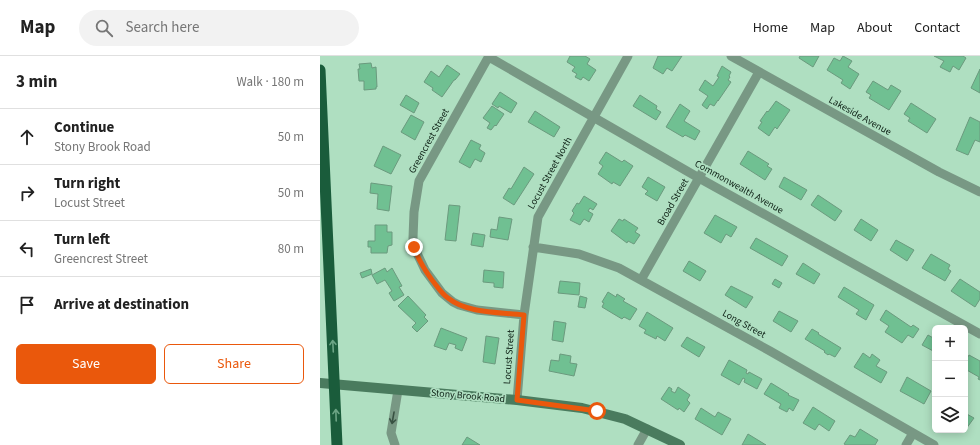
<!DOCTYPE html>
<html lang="en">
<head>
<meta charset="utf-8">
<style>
  :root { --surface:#fff; --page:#f2f2f2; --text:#222; --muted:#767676; --line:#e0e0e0; --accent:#ea580c }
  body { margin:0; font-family:"Source Sans 3",sans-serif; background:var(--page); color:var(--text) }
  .controls { position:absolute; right:12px; bottom:12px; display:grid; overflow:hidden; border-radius:6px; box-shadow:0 2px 10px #0003 }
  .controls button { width:36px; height:36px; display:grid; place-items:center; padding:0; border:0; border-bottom:1px solid var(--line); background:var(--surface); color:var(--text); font:20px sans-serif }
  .stop { position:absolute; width:12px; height:12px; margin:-9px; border:3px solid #ea580c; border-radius:50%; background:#fff }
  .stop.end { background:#ea580c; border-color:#fff; box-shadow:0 1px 4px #0008 }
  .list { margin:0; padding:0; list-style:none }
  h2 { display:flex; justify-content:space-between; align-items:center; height:52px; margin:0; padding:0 16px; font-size:17px }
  h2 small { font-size:13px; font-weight:400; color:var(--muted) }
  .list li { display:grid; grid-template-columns:26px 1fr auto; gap:12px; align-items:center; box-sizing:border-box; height:56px; padding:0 16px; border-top:1px solid var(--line) }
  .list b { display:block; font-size:15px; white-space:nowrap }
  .list p { margin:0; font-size:13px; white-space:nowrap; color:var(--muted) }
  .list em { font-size:13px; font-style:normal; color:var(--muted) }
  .actions { display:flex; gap:8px; padding:12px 16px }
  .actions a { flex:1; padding:9px 0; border:1px solid var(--accent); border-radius:6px; text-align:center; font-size:14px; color:var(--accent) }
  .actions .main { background:var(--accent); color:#fff }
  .icon { flex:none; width:22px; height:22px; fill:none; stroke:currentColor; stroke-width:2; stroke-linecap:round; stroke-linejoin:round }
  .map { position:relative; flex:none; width:660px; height:389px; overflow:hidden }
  header { display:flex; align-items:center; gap:24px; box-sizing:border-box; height:56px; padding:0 20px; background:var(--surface); border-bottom:1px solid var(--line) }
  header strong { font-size:19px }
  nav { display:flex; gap:22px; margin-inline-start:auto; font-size:14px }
  .search { width:280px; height:36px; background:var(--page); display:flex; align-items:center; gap:10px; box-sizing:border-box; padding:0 14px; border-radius:22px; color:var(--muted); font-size:15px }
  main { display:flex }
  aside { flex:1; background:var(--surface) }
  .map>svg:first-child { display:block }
  .building { fill:#70c092; stroke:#6b9a7e }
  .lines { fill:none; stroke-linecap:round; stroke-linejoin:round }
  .minor { stroke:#789884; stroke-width:9 }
  .secondary { stroke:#4a7b5e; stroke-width:10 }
  .trunk { stroke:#1a5c3b; stroke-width:11 }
  .oneway { stroke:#6ca485 }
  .oneway2 { stroke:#385142 }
  .route { stroke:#ea580c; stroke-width:5 }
  .labels { text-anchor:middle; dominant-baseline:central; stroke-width:3.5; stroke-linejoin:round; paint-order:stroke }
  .street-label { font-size:10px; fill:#0e2116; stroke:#afdfc1 }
</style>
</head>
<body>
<header>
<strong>Map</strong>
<div class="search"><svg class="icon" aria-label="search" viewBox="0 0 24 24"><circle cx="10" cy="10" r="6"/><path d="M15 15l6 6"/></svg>Search here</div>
<nav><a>Home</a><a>Map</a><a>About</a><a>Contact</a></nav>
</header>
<main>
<aside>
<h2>3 min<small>Walk · 180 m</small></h2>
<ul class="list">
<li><svg class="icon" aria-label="ahead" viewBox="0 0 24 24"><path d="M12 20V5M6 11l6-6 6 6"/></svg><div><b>Continue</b><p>Stony Brook Road</p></div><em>50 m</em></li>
<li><svg class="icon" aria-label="right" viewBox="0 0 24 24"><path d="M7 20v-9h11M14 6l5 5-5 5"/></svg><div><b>Turn right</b><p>Locust Street</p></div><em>50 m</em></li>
<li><svg class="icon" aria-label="left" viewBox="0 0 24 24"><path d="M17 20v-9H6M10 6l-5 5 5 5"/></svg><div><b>Turn left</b><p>Greencrest Street</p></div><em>80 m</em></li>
<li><svg class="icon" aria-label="arrive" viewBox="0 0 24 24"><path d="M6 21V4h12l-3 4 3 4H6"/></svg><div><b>Arrive at destination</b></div></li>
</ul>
<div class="actions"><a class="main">Save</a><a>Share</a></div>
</aside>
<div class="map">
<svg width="660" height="389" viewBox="0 0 660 389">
  <rect width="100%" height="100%" fill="#afdfc1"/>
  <path class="building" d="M250,0H265L270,3L267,8L276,14L269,25L263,21L261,24L255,21L257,18L252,15L255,11L247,6Z
    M338,0H362L352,15L347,12L343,18L333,12Z
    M480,0H499L493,11L479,2Z
    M523,0L532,5L528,11L539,18L530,33L521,27L523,24L507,14L514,2L520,5Z
    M614,0H643L646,2L639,14L633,10L630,16L620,11L624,5Z
    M51,7L52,12L56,11L57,31H56V33L44,34V25H39L38,13H40L39,8Z
    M127,9L140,18L135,24H134L122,41L112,34L113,32L104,26L111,15L119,21Z
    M402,10L411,16L409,20L410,21L408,24L411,26L398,45V44L394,50L390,48L387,53L382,49L388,40L379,34L385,24L393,30L399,21L397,20Z
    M660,13V37L651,32Z
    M553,25L568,34L571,29L581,35L569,54L549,42L551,39L546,36Z
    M180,36L197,47L191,57L179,50L178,52L172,48Z
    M86,39L99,47L94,57L80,49Z
    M320,39L337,50L336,53L341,56L336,64L313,50Z
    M456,45L470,54L457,73L455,71L449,80L438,72L442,66L440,65L447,55L448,56Z
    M591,47L616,63L607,77L588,65L590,62L584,58Z
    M360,48L370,55L364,65L380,75L375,84L365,79L363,81L346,71Z
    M172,50L184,58L176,70L175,69L171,74L167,72L170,67L163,62Z
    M215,55L240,71L234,81L208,66Z
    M91,59L104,66L95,84L81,76Z
    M650,61L660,66V86L655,84L648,99L636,94Z
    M151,84L161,89L159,93L165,97L161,106L155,103L150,112L139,106Z
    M63,90L81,99L71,118L54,110Z
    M428,95L449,108L447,110L452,113L445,124L420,108Z
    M286,96L302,106L304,104L313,110L300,130L293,126L292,128L278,118L283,110L279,107Z
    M204,111L214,118L194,149L183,142L189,132L191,133Z
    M328,121L345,131L337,145L325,138L328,135L322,131Z
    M464,121L487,134L481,144L459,131Z
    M51,127L72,130L69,155L57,153L58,138L50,137Z
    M498,139L522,155L515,165L491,149Z
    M264,140L277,148L273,154L270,152L268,155L273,158L269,166L264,163L260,169L250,164L254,157L252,155L257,147L259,148Z
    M129,149L140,150L136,185L125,184Z
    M395,159L417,171L411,181L406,178L401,187L384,177Z
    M179,161L192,163L188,184L170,181L171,173L177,174Z
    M299,163L303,165L304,163L318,172L315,176L320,179L314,188L308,185L307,187L291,175Z
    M541,163L558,174L551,185L534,174Z
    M55,169H67V176H72V189L68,190L67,197H51V191H48V185H55Z
    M153,177L165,179L163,191L151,189Z
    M436,182L468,200L462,210L430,192Z
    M576,184L594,194L587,205L570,194Z
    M611,198L630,209L628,213L631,215L625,225L602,212Z
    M369,205L386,215L380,225L363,215Z
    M483,207L500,218L494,228L476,218Z
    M65,212L67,216L72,212L82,230L79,231L84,239L74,245L69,237L72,235L65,224L57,228L52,219Z
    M51,213L52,218L42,222L40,217Z
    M164,214L184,216L183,232L174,231V227L163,226Z
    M455,223L462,227L459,232L452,228Z
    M640,223L660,236V243L655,251L631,235Z
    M240,225L260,227L259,239L238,237Z
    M411,230L433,241L426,252L405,239Z
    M524,231L554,249L546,264L536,258L539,254L518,241Z
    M288,236L296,241L297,238L305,243L303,245L317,253L310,264L304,261L302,263L282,251L284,247L282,246Z
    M88,240L106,259L104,261L108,265L97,276L92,271L96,267L78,250Z
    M260,240L267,242L265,252L258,251Z
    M566,254L591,271L593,269L599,273L593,282L588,279L582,287L565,276L569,270L560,264Z
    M459,255L478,265L471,276L453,265Z
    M327,256L353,272L345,285L337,280L336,283L324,277L326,274L319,270Z
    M234,265L246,267L243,286L232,284Z
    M121,272L147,282L142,295L135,292L136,289L129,287L126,294L114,290Z
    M492,273L499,277L498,278L521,292L515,301L509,298L508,299L504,296L505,295L485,283Z
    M608,279L615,283V296L602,289Z
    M166,280L179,282L175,308L163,306Z
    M367,281L385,291L379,301L361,290Z
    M543,297L550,302L552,298L560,304L556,310L567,316L561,327L534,311Z
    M240,298L251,300L250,307L257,308L254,320L229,315L231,304L239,305Z
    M649,299L660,305V324L658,323L659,321L645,313V306Z
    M409,304L427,314L426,317L428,318L429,316L442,323L437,333L424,326L425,323L423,322L419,329L401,319Z
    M587,321L611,335L604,348L580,335Z
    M451,327L469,338L468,339L479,344L473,355L469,352L467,356L459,352L461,348L444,338Z
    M349,331L352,333L351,335L355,337L358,331L370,339L367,344L370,347L364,356L359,352L358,354L341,343Z
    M493,351L515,365L509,375L499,368L495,374L483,367Z
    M381,352L395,361L398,356L411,363L402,379L375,363Z
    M645,357L654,362L646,373L645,372Z
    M540,373L558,384L555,389H526L524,388L530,379L535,381Z
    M428,378L446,389H422Z
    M147,381L160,389H142Z"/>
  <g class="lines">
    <path class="minor" d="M169,0L99,125L94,156L93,182L94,191L105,214L122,237L133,246L139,249L157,254L204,259
      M411,0L619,116L660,136
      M169,1L379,122L660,278
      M213,191L259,198L299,212L450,295L614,389
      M321,224L439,16
      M197,344L204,259L218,161L308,0
      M75,389L71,377L78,334
      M318,389L327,373
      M586,389L593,377"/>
    <path class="secondary" d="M0,327L197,344L262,352L305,363L360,389"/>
    <path class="trunk" d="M0,14L17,389"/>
  </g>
  <defs><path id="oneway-shaft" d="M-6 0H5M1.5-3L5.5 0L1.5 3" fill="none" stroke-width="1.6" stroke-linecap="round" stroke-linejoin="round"/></defs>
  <g class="oneway">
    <use href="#oneway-shaft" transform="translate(13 290) rotate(-93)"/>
    <use href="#oneway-shaft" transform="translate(16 359) rotate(-92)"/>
  </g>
  <use class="oneway2" href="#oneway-shaft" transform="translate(73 362) rotate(100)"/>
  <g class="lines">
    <path class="route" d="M94,191C98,203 104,213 112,224C117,230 121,237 128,242C148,258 180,256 204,259L197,344L277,355"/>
  </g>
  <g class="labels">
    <g class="street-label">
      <text transform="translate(540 60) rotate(29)">Lakeside Avenue</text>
      <text transform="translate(109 85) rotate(-61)">Greencrest Street</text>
      <text transform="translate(230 117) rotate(-61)">Locust Street North</text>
      <text transform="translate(419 131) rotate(29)">Commonwealth Avenue</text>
      <text transform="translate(353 146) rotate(-60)">Broad Street</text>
      <text transform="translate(424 268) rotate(29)">Long Street</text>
      <text transform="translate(189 301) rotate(-86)">Locust Street</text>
      <text transform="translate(148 340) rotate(5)">Stony Brook Road</text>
    </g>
  </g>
</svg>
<div class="controls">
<button>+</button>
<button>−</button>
<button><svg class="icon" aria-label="layers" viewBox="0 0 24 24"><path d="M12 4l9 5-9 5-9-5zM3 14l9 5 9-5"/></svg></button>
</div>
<div class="stop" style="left:277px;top:355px"></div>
<div class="stop end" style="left:94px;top:191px"></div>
</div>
</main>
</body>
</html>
